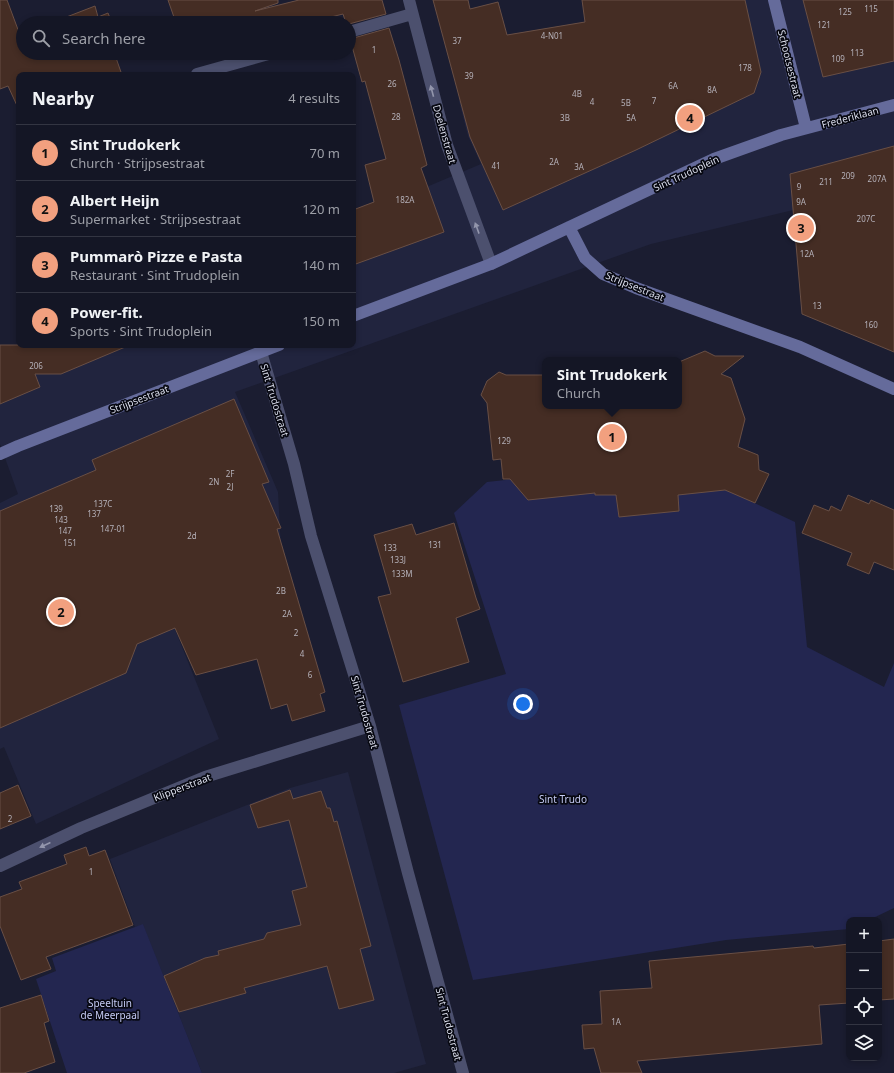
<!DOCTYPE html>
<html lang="en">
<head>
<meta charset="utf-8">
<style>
  :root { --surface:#141625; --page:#212332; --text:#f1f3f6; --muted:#9d9fa7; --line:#333542; --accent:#f2a07f }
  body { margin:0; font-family:"Noto Sans",sans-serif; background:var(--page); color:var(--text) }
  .controls { position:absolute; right:12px; bottom:12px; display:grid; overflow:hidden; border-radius:8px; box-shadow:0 2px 6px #0003 }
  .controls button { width:36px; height:36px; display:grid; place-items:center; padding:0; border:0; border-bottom:1px solid var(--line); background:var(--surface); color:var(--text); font:20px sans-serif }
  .you { position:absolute; left:523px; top:704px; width:14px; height:14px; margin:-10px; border:3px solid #fff; border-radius:50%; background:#1a73e8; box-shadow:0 0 0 6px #1a73e833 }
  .badge { display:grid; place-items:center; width:26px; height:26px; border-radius:50%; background:var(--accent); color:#111; font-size:13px; font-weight:700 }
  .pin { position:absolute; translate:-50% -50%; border:2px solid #fff; box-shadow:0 1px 4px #0006 }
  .popup { position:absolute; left:542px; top:357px; width:140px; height:52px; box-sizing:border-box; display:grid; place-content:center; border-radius:8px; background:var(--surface); filter:drop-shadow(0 1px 3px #0005); font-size:13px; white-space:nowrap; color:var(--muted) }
  .popup b { font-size:15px; color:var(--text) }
  .popup::after { content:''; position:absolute; left:50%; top:100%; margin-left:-8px; border:8px solid transparent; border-top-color:var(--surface) }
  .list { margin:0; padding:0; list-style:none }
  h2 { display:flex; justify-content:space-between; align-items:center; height:52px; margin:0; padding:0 16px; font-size:17px }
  h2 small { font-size:13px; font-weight:400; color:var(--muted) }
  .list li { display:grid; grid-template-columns:26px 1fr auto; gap:12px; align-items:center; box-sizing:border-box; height:56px; padding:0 16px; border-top:1px solid var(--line) }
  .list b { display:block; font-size:15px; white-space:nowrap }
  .list p { margin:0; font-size:13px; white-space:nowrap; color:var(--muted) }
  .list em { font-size:13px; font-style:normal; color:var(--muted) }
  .icon { flex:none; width:22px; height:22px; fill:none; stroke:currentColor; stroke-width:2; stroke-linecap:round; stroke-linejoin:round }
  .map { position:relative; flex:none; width:894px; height:1073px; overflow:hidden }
  .search { position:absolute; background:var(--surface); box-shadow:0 2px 6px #0003; left:16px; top:16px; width:340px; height:44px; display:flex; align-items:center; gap:10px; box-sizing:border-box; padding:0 14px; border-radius:22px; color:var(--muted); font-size:15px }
  .panel { position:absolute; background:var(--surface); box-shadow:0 2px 6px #0003; left:16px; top:72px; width:340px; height:276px; border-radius:8px }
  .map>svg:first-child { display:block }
  .built { fill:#21243e }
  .green { fill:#232650 }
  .building { fill:#452d24; stroke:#694f45 }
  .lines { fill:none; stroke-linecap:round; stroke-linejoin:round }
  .street { stroke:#4c506e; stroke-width:12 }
  .secondary { stroke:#656b9b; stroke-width:12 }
  .oneway { fill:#9396ac }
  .labels { text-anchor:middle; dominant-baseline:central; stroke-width:3.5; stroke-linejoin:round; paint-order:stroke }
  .number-label { font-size:8px; fill:#b5b1b9 }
  .street-label { font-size:10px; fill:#daddeb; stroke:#070811 }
  .park-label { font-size:10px; fill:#c5cbf4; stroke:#070811 }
</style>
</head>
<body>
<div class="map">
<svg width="894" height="1073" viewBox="0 0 894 1073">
  <rect width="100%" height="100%" fill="#1b1d31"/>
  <path class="built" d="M703,0H894V183L839,199L651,244L235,392L278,492L281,549L174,627L219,739L36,824L4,747L0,749V503L18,494L0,444V356L27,345H353V218L481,164L468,136L459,101L497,91Z
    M348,772L426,1064L394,1073H202L143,925L135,927L110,859L290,788Z"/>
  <path class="green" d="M714,475L716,491L751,487L746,499L795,522L807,647L884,687L894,663V908L869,920H849V929L726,940L473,980L399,705L506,674L454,513L487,482L523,478L522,493L524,495L555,497H558V494L578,495V493L616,488L619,517L679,511L677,483Z
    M143,924L202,1073H67L36,979L56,971L52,958Z"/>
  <path class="building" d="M0,0H7L20,35L23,34V53H120L115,55L122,75H19V110L8,86L0,89Z
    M168,0H278V3L255,11L299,0H382L386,14L349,24V23H346L343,14L307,23H240L239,17L222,23H176Z
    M433,0H468L470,9L498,2L507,35L585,22L582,0H745L761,72L754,93L636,150L503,210L470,137Z
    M803,0H894V61L823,77Z
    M95,6L98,17L108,13L112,23H51Z
    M389,28L399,60L427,165L421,168L444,232L353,265V210L374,202L365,165L386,159L365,81L362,82L350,39Z
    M894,146V352L802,314L790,174Z
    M0,345H130L61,374H35L40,387L0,404Z
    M705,351L715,356H744L721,374L731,378L745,419L738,447L758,455L759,470L769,474L755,503L725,490L678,495L679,511L619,517L616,495H595V493L528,500L510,479H503L501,459L493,460L487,403L481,395L487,381L499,372L506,375H545V406H679V362Z
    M234,399L269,482L262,484L281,528L277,529L325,692L320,694L325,711L292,721L287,704L271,709L257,659L196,675L175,628L137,644L126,673L0,728V511L96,470L92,460Z
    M848,495L869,504L871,500L894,510V570L874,562L869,574L847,565L852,553L802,533L814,505L829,511L831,506L841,511Z
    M454,523L476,598L480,609L456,618L469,662L403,682L378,597L391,594L374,535L412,524L416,535Z
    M18,785L31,816L0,829V793Z
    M290,790L293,799L321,791L327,808H330L334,822L337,821L371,946L360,949L374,1000L339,1009L327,966L244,988L246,993L179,1012L164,976L205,958L219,955L218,951L264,939L267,933L301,925L292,891L307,887L289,820L258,828L250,805Z
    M86,847L89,856L105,850L133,925L46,957L51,969L21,980L0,926V897L22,889L19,882L67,864L64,855Z
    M894,939V999L879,1000V941Z
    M849,944V1003L819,1005L822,1044L637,1061L642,1073H601L594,1048L584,1049L582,1025L602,1024L600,991L652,988L649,961L813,946L814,948Z
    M41,995L49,1021L44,1023L55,1062L24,1073H0V1008Z"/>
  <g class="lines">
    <path class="street" d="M409,0L447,145L491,264
      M349,32L412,14
      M197,74L272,53
      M261,352L294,464L311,536L370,726L408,873L463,1073
      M0,866L81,828L205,777L370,726"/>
    <path class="secondary" d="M774,0L806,128
      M569,227L585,258L603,274L636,288L800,347L894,389
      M353,316L491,264L714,159L781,135L894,105
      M0,454L18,446L279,345"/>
  </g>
  <defs><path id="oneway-solid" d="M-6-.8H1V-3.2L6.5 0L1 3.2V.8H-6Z"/></defs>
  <g class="oneway">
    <use href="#oneway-solid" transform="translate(432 91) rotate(-105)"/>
    <use href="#oneway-solid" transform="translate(477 228) rotate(-110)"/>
    <use href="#oneway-solid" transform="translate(45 845) rotate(155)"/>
  </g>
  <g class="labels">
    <g class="number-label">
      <text x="871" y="8">115</text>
      <text x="845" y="11">125</text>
      <text x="824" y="24">121</text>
      <text x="552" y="35">4-N01</text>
      <text x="457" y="40">37</text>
      <text x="374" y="49">1</text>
      <text x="857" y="52">113</text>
      <text x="838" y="58">109</text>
      <text x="745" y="67">178</text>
      <text x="469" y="75">39</text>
      <text x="392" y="83">26</text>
      <text x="673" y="85">6A</text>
      <text x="712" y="89">8A</text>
      <text x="577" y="93">4B</text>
      <text x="654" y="100">7</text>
      <text x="592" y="101">4</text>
      <text x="626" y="102">5B</text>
      <text x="396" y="116">28</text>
      <text x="565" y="117">3B</text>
      <text x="631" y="117">5A</text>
      <text x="554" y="161">2A</text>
      <text x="496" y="165">41</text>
      <text x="579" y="166">3A</text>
      <text x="848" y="175">209</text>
      <text x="877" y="178">207A</text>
      <text x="826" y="181">211</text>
      <text x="799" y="186">9</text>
      <text x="405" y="199">182A</text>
      <text x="801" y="201">9A</text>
      <text x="866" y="218">207C</text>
      <text x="807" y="253">12A</text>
      <text x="817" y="305">13</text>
      <text x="871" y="324">160</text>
      <text x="36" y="365">206</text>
      <text x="504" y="440">129</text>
      <text x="230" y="473">2F</text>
      <text x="214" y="481">2N</text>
      <text x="230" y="486">2J</text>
      <text x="103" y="503">137C</text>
      <text x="56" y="508">139</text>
      <text x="94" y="513">137</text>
      <text x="61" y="519">143</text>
      <text x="113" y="528">147-01</text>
      <text x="65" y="530">147</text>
      <text x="192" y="535">2d</text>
      <text x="70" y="542">151</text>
      <text x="435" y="544">131</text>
      <text x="390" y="547">133</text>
      <text x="398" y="559">133J</text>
      <text x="402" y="573">133M</text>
      <text x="281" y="590">2B</text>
      <text x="287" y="613">2A</text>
      <text x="296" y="632">2</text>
      <text x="302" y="653">4</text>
      <text x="310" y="674">6</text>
      <text x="10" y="818">2</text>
      <text x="91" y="871">1</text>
      <text x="616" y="1021">1A</text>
    </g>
    <g class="street-label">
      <text transform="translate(790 64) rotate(76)">Schootsestraat</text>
      <text transform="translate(850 117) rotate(-15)">Frederiklaan</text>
      <text transform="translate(445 134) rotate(74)">Doelenstraat</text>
      <text transform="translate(686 173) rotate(-25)">Sint Trudoplein</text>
      <text transform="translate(635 286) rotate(22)">Strijpsestraat</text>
      <text transform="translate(139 399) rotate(-21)">Strijpsestraat</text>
      <text transform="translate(275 400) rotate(73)">Sint Trudostraat</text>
      <text transform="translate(365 712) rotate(74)">Sint Trudostraat</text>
      <text transform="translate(182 787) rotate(-21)">Klipperstraat</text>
      <text transform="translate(449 1024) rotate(75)">Sint Trudostraat</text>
    </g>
    <g class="park-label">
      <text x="563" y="799">Sint Trudo</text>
      <text x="110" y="1003">Speeltuin<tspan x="110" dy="12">de Meerpaal</tspan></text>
    </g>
  </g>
</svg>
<div class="controls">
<button>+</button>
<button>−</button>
<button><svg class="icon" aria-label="locate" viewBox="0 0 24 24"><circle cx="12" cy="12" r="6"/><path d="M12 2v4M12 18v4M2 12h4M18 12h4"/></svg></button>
<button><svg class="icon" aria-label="layers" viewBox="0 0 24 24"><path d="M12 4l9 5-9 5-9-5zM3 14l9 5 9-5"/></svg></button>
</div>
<div class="you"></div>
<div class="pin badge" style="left:612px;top:437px">1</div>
<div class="popup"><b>Sint Trudokerk</b>Church</div>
<div class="pin badge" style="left:61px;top:612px">2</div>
<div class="pin badge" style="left:801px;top:228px">3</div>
<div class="pin badge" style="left:690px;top:118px">4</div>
<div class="search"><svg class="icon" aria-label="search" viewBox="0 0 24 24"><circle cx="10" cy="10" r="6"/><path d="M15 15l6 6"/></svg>Search here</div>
<section class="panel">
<h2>Nearby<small>4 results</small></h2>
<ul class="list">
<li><span class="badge">1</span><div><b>Sint Trudokerk</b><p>Church · Strijpsestraat</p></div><em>70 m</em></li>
<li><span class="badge">2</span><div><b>Albert Heijn</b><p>Supermarket · Strijpsestraat</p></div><em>120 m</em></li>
<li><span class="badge">3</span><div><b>Pummarò Pizze e Pasta</b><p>Restaurant · Sint Trudoplein</p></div><em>140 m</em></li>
<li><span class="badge">4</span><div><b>Power-fit.</b><p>Sports · Sint Trudoplein</p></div><em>150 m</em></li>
</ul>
</section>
</div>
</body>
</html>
